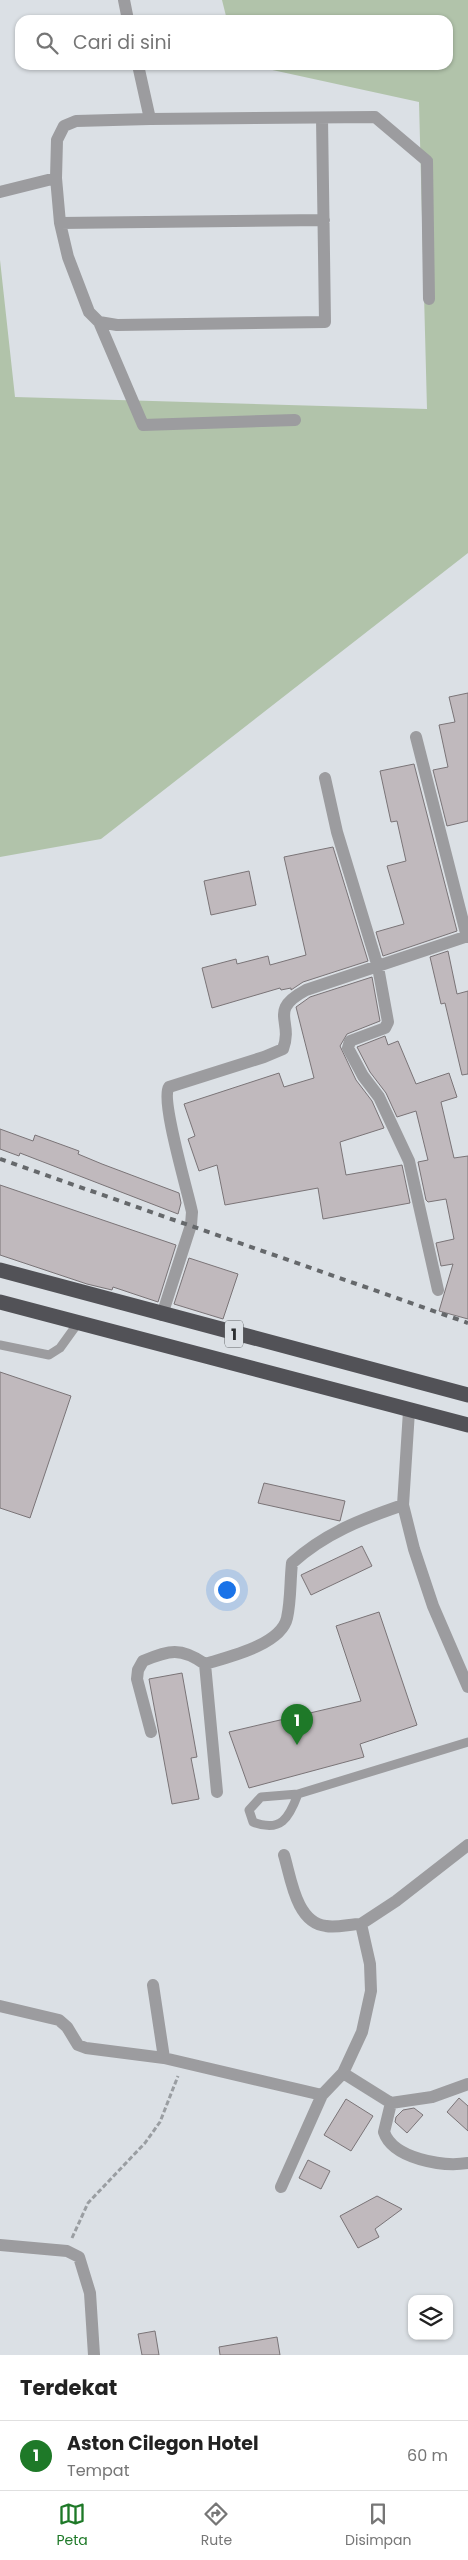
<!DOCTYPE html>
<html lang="id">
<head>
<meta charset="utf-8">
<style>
  :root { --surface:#fff; --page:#f2f2f2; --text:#222; --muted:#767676; --line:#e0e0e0; --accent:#1e7928 }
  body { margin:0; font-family:Poppins,sans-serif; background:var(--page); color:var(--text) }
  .controls { position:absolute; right:15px; bottom:15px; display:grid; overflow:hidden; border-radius:10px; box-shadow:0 1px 4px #0004 }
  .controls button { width:45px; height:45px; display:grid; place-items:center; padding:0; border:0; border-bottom:1px solid var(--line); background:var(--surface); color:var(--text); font:25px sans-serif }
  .you { position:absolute; left:226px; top:1589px; width:18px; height:18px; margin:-12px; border:4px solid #fff; border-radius:50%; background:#1a73e8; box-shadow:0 0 0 8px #1a73e833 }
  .badge { display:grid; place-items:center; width:32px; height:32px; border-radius:50%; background:var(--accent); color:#fff; font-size:16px; font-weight:700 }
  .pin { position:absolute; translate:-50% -41px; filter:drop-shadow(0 1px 2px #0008) }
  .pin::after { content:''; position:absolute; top:26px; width:18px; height:15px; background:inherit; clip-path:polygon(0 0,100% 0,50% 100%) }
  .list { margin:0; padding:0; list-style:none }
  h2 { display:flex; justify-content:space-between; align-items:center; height:65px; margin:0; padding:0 20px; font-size:21px }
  h2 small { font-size:16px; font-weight:400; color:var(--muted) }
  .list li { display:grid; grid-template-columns:32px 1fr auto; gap:15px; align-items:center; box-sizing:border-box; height:70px; padding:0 20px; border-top:1px solid var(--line) }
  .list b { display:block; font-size:19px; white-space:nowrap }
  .list p { margin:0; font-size:16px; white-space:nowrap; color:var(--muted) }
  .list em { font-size:16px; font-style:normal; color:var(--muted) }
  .icon { flex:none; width:28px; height:28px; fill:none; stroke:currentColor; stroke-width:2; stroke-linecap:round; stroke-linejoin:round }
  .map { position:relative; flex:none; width:468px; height:2355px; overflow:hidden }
  .search { position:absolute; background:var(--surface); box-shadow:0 1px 4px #0004; left:15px; right:15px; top:15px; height:55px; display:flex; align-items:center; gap:12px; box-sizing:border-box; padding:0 18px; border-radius:15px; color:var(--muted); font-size:19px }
  .sheet { height:135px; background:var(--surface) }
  nav { display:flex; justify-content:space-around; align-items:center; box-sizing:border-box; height:70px; border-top:1px solid var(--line); background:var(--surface); font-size:14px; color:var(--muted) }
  nav a { display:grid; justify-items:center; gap:2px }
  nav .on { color:var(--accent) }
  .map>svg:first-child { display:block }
  .green { fill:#b1c3aa }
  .building { fill:#c0b9bd; stroke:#7a7477 }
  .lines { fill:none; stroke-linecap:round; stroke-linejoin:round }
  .path { stroke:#9a9ea2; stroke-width:3; stroke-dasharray:5 2.5; stroke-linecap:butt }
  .lane { stroke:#9c9c9f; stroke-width:9 }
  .street { stroke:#9c9c9f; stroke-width:12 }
  .highway { stroke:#525257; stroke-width:15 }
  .rail { stroke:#65686b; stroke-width:4; stroke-dasharray:6 6; stroke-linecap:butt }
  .labels { text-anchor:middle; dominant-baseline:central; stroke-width:4.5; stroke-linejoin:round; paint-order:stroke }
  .shield { fill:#dbe0e5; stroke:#616467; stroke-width:1 }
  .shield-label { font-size:16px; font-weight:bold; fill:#2d2f31 }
</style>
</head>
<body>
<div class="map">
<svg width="468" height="2355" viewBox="0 0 468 2355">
  <rect width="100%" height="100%" fill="#dbe0e5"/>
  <path class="green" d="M222,0H468V553L101,839L0,857V260L15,397L427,409L419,102L250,65H448V20H227Z"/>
  <path class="building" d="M468,693V821L447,826L433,770L448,767L439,725L455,722L449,697Z
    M414,764L457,931L383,956L376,932L404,924L387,866L406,861L397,821L391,822L380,771Z
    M333,847L368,961L303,982L291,990V988L281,990L280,988L212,1008L202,968L236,959L237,964L268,956L270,965L306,955L284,857Z
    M249,871L256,905L211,915L204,881Z
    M448,951L457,994L468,991V1074L462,1075L445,1003L441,1004L430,957Z
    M372,977L380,1021L347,1034L340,1046L356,1080L372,1101L384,1128L340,1142L346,1175L402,1165L410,1203L323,1219L318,1188L225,1205L217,1165L199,1171L188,1139L195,1136L184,1104L279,1073L284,1087L314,1078L296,1007L310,997Z
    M385,1036L388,1045L398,1041L416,1084L449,1073L457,1097L441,1102L454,1158L468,1156V1319L439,1311L453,1264L441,1266L436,1243L454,1239L446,1199L428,1202L426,1200L418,1162L428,1160L416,1111L397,1117L386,1093L370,1072L357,1047Z
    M0,1129L33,1141L35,1135L79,1151L78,1154L102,1164L179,1193L181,1203L178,1214L20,1153L19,1156L0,1149Z
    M0,1185L176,1245L158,1302L113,1287L112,1290L87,1284L0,1255Z
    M189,1258L238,1274L223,1319L174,1304Z
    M0,1372L71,1396L30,1518L0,1508Z
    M264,1483L345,1501L340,1521L258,1503Z
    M362,1546L372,1566L311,1595L301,1575Z
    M379,1612L417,1725L360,1744L364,1757L249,1788L229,1732L361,1701L336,1626Z
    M182,1673L197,1757L191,1758L199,1799L172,1804L149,1679Z
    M459,2098L468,2106V2131L447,2112Z
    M346,2099L373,2116L351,2151L324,2135Z
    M414,2108L423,2115L407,2133L395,2122L396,2117L403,2110Z
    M308,2160L330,2171L321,2189L299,2178Z
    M377,2196L402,2209L375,2229L379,2237L358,2248L340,2216Z
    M155,2331L159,2355H142L138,2334Z
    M277,2337L280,2355H220L219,2347Z"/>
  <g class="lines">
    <path class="path" d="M72,2238L88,2203L145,2143L160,2122L178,2076"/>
    <path class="lane" d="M0,1345L49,1355L60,1348L78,1323
      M298,1794C289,1818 281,1833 253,1822L249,1810L261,1797L298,1794L468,1742"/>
    <path class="street" d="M124,0L128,20
      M138,65L150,119L375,117L427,161L429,299
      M150,119L76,121L64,126L57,140L56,178L60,223L68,257L89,312L99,322L117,325L325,322L322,118
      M0,192L56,178
      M60,223L324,220
      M99,322L143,425L295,420
      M416,737L467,937
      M325,778L337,832L378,967L388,1022L385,1028L350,1041L348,1048L363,1076L379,1097L409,1161L438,1290
      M162,1315L191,1225L192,1212C188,1192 160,1099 169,1087L264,1057L283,1049C294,1020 267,1011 306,990L468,936
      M409,1411L403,1505L414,1549L433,1606L468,1687
      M151,1732L137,1679L138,1670L143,1661C169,1650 181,1647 205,1664
      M217,1792L205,1664C228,1657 281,1645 287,1618C291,1600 290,1581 292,1563C325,1533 362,1519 403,1505
      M284,1855C291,1878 296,1923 326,1926C337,1928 350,1924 361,1924
      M153,1985L164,2058L322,2095
      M0,2006L59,2020L67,2027L78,2045L86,2048L164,2058
      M343,2073L391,2103L384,2132C393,2159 443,2167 468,2163
      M391,2103L432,2097L468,2084
      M281,2187L322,2095L343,2073L362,2032L371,1991L370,1964L361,1924L396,1901L468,1845
      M0,2245L67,2251L79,2257L90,2293L94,2355"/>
    <path class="highway" d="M0,1270L468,1395
      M0,1302L468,1425"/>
    <path class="rail" d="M0,1159L468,1323"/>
  </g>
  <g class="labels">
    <rect class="shield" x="225" y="1320.5" width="18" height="27" rx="4"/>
    <g class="shield-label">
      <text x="234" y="1334">1</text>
    </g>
  </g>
</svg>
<div class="controls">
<button><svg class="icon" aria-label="layers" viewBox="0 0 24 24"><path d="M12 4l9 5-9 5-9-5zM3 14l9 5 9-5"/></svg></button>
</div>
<div class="you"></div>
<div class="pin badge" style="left:297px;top:1745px">1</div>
<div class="search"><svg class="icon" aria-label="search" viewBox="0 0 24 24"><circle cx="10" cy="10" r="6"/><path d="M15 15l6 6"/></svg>Cari di sini</div>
</div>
<section class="sheet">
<h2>Terdekat<small></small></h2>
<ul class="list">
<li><span class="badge">1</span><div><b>Aston Cilegon Hotel</b><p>Tempat</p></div><em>60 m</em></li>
</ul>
</section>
<nav>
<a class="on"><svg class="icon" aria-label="map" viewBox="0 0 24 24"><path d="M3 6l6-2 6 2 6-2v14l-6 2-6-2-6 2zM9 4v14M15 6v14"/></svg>Peta</a>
<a><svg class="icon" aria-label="directions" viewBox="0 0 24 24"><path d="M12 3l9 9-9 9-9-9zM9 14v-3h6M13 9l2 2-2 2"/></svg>Rute</a>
<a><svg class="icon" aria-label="saved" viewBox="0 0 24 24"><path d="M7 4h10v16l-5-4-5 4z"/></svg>Disimpan</a>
</nav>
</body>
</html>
